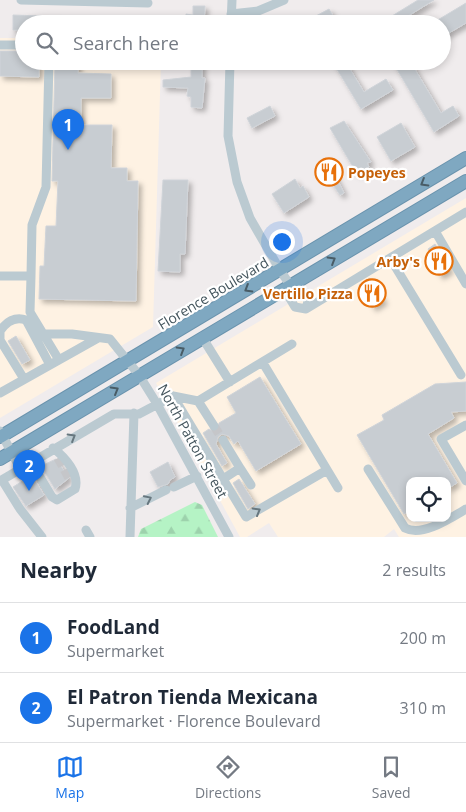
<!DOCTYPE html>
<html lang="en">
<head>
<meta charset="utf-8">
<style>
  :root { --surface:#fff; --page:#f2f2f3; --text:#1f2937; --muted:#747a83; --line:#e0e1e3; --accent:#1a73e8 }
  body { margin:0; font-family:"Open Sans",sans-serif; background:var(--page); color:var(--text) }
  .controls { position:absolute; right:15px; bottom:15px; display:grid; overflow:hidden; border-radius:10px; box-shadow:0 2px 8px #0003 }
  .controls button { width:45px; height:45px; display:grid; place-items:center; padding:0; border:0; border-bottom:1px solid var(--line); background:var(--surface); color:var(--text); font:25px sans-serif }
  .you { position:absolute; left:281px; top:241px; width:18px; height:18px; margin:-12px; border:4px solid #fff; border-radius:50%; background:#1a73e8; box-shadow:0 0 0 8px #1a73e833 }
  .badge { display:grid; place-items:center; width:32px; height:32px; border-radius:50%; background:var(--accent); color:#fff; font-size:16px; font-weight:700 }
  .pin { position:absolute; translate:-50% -41px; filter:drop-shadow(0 1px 2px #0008) }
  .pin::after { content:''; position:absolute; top:26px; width:18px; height:15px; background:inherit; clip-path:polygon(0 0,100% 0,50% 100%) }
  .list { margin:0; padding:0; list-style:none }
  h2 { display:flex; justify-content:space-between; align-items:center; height:65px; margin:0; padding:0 20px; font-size:21px }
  h2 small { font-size:16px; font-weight:400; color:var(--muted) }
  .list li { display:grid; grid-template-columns:32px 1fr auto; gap:15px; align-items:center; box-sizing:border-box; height:70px; padding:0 20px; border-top:1px solid var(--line) }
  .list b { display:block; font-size:19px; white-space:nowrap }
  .list p { margin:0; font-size:16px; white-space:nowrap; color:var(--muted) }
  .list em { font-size:16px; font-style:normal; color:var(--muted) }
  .icon { flex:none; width:28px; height:28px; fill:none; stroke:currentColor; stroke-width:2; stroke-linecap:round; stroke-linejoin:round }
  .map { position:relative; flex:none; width:466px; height:537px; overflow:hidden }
  .search { position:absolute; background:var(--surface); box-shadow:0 2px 8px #0003; left:15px; right:15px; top:15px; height:55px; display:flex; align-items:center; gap:12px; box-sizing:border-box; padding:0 18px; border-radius:28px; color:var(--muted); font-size:19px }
  .sheet { height:205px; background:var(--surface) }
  nav { display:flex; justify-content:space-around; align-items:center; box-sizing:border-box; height:70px; border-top:1px solid var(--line); background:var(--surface); font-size:14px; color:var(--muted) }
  nav a { display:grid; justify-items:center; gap:2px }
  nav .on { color:var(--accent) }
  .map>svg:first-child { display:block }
  .commercial { fill:#fef2e3; fill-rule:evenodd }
  .forest { fill:url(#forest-firs) }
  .building { fill:#c8cdd2; stroke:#d0d4d9; filter:url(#shadow) }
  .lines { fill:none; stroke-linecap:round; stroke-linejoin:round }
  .minor-tunnel { stroke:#c5c6c9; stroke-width:9; stroke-dasharray:9 4.5; stroke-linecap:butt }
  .highway-casing { stroke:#6a93ad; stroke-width:14 }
  .minor { stroke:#bbcad1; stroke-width:9 }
  .highway { stroke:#7fa8c1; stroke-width:12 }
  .oneway { stroke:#495c66 }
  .oneway2 { stroke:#67777f }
  .labels { text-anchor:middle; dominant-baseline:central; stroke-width:4.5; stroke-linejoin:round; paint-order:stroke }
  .food-label { font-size:14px; font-weight:bold; fill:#c56008; stroke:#fff; text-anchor:end }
  .street-label { font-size:14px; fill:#43545c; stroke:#fff }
</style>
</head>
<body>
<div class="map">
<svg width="466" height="537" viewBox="0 0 466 537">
  <defs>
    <pattern id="forest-firs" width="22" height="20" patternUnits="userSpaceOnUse" patternTransform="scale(1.25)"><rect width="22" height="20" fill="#b5f3c5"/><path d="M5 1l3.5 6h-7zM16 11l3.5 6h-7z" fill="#9dd2ac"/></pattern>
    <filter id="shadow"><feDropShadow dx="3.5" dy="3.5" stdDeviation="2.5" flood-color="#0004"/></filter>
  </defs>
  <rect width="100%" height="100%" fill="#f0eced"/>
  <path class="commercial" d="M0,38H24V61H161L153,327L0,418Z
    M466,198V537H399L394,529L384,537H278L269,523L247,537H240L156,383ZM410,481H447V518H410Z"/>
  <path class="forest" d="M195,502L202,505L218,537H138L141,529Z"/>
  <path class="building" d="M418,0H434L395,24H379Z
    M466,3V23L442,37V24H431Z
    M193,6H205L204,24H186V14L193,15Z
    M329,9L338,24H307L315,19L314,17Z
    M13,15L106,18V24H24V30H13Z
    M0,51H24V61H39V77L0,76Z
    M55,61H78V73L111,74V98H81V125H112L111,168H127V181H138L136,301L39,299L40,266H44L46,226H56L58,181H52Z
    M191,61H202V78H205L202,108L191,107V97L187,96L188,88L163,87V80L191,77Z
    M332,61H345L364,92L386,79L393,90L361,109Z
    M392,61H410L441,113L453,106L459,116L434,132Z
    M270,106L275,116L252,128L247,118Z
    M344,121L371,162L367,163L369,167L357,174L330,128Z
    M401,123L415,147L391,161L377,137Z
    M326,158L344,193L340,195L322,169L319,162Z
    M295,179L300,188L303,186L309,197L284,213L272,194Z
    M163,180H188L185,254H180V272L158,271Z
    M435,244L450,270L440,276L428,257L431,255L428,249Z
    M370,278L384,301L373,308L359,285Z
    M16,336L30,360L22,364L8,341Z
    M260,377L301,444L256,471L238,441L234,444L229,436L222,434L218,437L216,444L227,463L222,466L203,433L209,429L214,432L218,431L219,423L236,413L227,397Z
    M466,382V411L451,412L454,418L428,434L457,483L447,489V481H410V511L404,514L357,435L384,420L382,415L435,384Z
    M56,459L69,478L55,489L41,466Z
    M168,462L175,477L170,480L168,484L158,487L150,472Z
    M32,475L44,495L26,506L13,487Z
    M239,479L255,504L248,509L233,483Z"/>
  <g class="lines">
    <path class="minor-tunnel" d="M214,426L223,440
      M58,458L69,478"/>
    <g class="highway-casing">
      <path id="highway" d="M0,437L466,158
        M0,459L466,181"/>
    </g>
    <path class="minor" d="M21,0L148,3
      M231,14L258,11L284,0
      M231,24L232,0
      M0,45H24
      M230,61L228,136L237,182L250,218L280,270L290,285L302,290L308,301L306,309
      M435,231L466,284
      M390,258L461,375
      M0,276H31L30,312L59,360
      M31,276L32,225L46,187L49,61
      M290,285L289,297L295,307L306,309L466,212
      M0,331C6,322 15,316 26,320L50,365
      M0,332V340L24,379
      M44,334H72L110,339L139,375L157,404L229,537
      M202,337L230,382
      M263,363L338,488
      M0,393L98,338
      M173,396L246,517L327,470
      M198,401L214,426
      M466,425L441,439L466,481
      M0,431L20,468
      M31,462L52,497L57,500L75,489C80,474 65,457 53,448
      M240,468L251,485
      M368,469L405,528C422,537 449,519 466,509
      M223,479L240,468L223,440
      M2,480L20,509L42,537
      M0,481L114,414H139L173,396L198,401L292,344
      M174,487L197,476
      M130,508L166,490
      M86,530L90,537
      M130,537L134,413"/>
    <use href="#highway" class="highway"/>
  </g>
  <defs><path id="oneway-chevron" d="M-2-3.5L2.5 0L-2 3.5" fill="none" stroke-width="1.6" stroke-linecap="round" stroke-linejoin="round" transform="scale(1.25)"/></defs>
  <g class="oneway">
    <use href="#oneway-chevron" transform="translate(424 183) rotate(149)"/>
    <use href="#oneway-chevron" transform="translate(332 260) rotate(-31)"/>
    <use href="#oneway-chevron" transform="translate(248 289) rotate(149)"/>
    <use href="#oneway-chevron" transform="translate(181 350) rotate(-31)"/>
    <use href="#oneway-chevron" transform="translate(115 390) rotate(-30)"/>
  </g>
  <g class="oneway2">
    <use href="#oneway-chevron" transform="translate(72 437) rotate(-31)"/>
    <use href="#oneway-chevron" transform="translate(148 499) rotate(-26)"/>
    <use href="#oneway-chevron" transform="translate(257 511) rotate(-30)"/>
  </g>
  <defs>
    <g id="restaurant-ring" transform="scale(1.4375)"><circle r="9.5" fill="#fff" stroke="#e8710a" stroke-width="1.5"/><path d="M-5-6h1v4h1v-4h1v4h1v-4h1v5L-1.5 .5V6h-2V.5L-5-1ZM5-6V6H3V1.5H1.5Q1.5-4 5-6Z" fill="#e8710a"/></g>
  </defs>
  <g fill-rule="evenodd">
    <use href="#restaurant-ring" x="329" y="172"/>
    <use href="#restaurant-ring" x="439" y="261"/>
    <use href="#restaurant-ring" x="372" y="293"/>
  </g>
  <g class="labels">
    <g class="food-label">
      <text x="348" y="172" text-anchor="start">Popeyes</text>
      <text x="420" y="261">Arby's</text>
      <text x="353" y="293">Vertillo Pizza</text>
    </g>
    <g class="street-label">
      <text transform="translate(213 293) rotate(-31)">Florence Boulevard</text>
      <text transform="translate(193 441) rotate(61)">North Patton Street</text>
    </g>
  </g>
</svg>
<div class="controls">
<button><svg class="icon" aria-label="locate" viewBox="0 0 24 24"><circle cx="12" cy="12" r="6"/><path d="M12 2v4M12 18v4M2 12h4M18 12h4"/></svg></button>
</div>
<div class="you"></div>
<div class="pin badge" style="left:68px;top:150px">1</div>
<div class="pin badge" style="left:29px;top:491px">2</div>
<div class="search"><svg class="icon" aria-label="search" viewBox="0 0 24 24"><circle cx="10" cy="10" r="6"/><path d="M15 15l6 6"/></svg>Search here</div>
</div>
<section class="sheet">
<h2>Nearby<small>2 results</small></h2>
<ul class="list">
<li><span class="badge">1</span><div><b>FoodLand</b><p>Supermarket</p></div><em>200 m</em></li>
<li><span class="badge">2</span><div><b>El Patron Tienda Mexicana</b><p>Supermarket · Florence Boulevard</p></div><em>310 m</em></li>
</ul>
</section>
<nav>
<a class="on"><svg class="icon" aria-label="map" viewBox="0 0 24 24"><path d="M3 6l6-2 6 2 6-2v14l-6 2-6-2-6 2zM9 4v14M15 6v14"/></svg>Map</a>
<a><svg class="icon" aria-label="directions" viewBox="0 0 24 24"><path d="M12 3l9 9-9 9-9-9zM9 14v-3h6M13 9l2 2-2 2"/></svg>Directions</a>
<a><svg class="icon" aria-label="saved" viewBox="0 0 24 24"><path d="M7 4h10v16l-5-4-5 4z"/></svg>Saved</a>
</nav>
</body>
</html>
